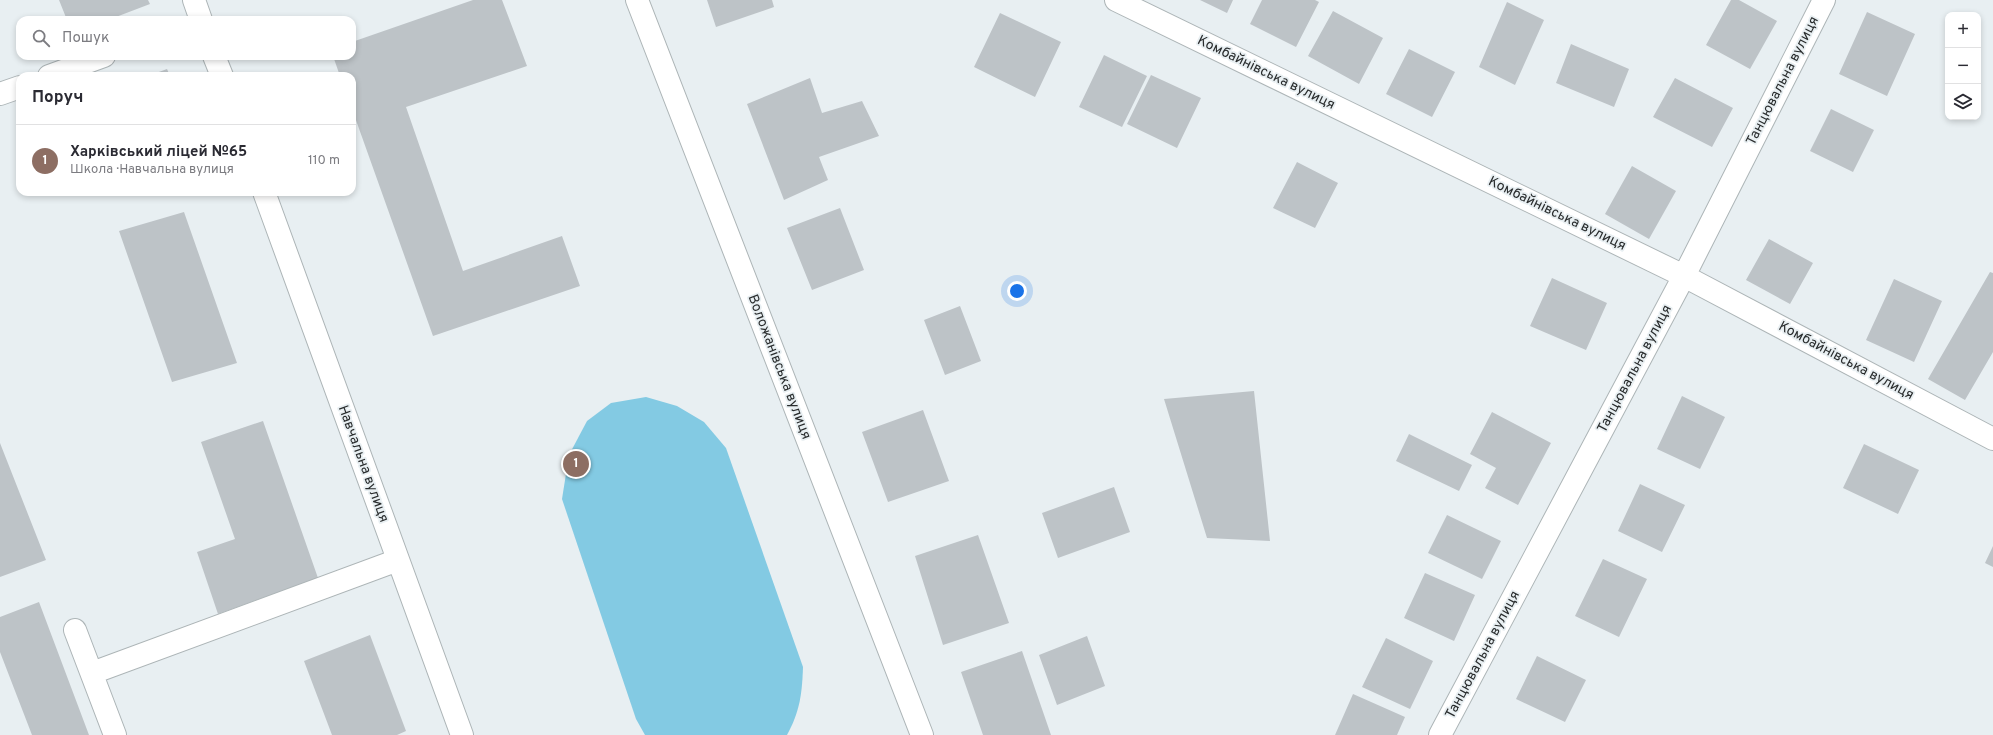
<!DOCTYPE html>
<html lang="uk">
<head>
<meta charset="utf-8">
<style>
  :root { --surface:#fff; --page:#f7f7f7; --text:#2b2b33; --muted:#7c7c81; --line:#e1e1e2; --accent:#b45309 }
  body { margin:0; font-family:Overpass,sans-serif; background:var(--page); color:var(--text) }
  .controls { position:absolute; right:12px; top:12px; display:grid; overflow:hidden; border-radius:8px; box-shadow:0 2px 6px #0003 }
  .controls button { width:36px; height:36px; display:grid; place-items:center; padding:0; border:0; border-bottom:1px solid var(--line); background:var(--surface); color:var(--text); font:20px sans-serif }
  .you { position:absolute; left:1017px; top:291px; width:14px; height:14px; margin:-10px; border:3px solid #fff; border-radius:50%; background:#1a73e8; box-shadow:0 0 0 6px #1a73e833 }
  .badge { display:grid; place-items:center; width:26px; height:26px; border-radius:50%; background:var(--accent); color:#fff; font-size:13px; font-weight:700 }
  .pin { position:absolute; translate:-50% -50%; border:2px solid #fff; box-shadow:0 1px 4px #0006 }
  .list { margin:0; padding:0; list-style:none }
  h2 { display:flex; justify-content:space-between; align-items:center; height:52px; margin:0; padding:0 16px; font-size:17px }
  h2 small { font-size:13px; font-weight:400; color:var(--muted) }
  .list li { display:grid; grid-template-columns:26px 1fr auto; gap:12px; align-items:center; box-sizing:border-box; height:72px; padding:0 16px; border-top:1px solid var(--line) }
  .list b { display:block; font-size:15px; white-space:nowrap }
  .list p { margin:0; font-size:13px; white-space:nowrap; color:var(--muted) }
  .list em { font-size:13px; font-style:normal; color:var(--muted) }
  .icon { flex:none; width:22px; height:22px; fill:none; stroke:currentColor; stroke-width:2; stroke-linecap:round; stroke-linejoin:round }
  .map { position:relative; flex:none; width:1993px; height:735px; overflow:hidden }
  .search { position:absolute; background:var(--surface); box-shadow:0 2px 6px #0003; left:16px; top:16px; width:340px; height:44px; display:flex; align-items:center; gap:10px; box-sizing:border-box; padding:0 14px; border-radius:12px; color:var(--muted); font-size:15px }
  .panel { position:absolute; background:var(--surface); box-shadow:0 2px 6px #0003; left:16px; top:72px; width:340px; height:124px; border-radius:12px }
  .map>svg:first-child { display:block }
  .green { fill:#83cae3 }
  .building { fill:#bdc3c7 }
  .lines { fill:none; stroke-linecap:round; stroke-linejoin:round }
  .minor-casing { stroke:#adb5b7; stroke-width:24 }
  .minor { stroke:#fff; stroke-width:22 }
  .labels { text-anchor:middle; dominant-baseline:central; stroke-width:3.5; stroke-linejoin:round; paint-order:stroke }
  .street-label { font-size:14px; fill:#292c2d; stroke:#e8eff2 }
</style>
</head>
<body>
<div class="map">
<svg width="1993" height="735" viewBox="0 0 1993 735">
  <rect width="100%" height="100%" fill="#e8eff2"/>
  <path class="green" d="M646,397L677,406L704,422L726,448L803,667C802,694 800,711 787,735H645L636,719L562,499L569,455L587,421L611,403Z"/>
  <path class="building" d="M59,0H148L150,4L108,20H67Z
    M473,0H502L527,66L406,107L463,271L562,236L580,286L433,336L352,109V76H340L333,56H352V42Z
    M707,0H772L774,7L716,27Z
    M1200,0H1233L1227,13Z
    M1262,0H1315L1319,2L1296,47L1250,24Z
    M1731,0H1739L1777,21L1750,69L1706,45Z
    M1507,2L1544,20L1515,85L1479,67Z
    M1333,11L1383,38L1359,84L1308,56Z
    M1867,12L1915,34L1887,96L1839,74Z
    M1000,13L1061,42L1035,97L974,67Z
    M1571,44L1629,69L1614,107L1556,83Z
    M1409,49L1455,72L1432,117L1386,94Z
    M1104,55L1147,76L1122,127L1079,107Z
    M167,69L170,76H148Z
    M1151,75L1201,98L1177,148L1127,124Z
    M810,78L822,113L862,101L879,136L819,157L828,180L784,200L747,104Z
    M1675,78L1733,108L1712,147L1653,117Z
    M1831,109L1874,130L1853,172L1810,151Z
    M1297,162L1338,183L1315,228L1273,208Z
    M1632,166L1676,191L1649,239L1605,214Z
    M840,208L864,270L812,290L787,228Z
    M184,212L237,363L172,382L119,231Z
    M1769,239L1813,263L1790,304L1746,280Z
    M1990,272L1993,273V352L1965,400L1928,379Z
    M1552,278L1607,303L1586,350L1530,326Z
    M1894,279L1942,301L1914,362L1866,340Z
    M960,306L981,361L945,375L924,320Z
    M1254,391L1270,541L1207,538L1164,399Z
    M1682,396L1725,417L1700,469L1657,449Z
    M923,410L949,481L888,502L862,432Z
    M1492,412L1551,443L1518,505L1485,488L1496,468L1470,454Z
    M263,421L318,578L218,614L197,552L235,539L201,442Z
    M1409,434L1472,465L1459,491L1396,461Z
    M0,443L46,560L0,577Z
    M1864,444L1919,470L1898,514L1843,488Z
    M1640,484L1685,505L1662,552L1618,531Z
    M1114,487L1130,532L1058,558L1042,513Z
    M1447,515L1501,541L1482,579L1428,553Z
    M978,535L1009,623L943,645L915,556Z
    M1993,546V567L1985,563Z
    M1603,559L1647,579L1619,637L1575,616Z
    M1425,573L1475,595L1454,641L1404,618Z
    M39,602L89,735H32L0,652V617Z
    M370,635L406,731L397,735H332L304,661Z
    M1087,636L1105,686L1057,705L1039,655Z
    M1386,638L1433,661L1410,709L1362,687Z
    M1022,651L1051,735H983L961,672Z
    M1537,656L1586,680L1565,722L1516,699Z
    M1353,694L1405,717L1397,735H1335Z"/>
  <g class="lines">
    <g class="minor-casing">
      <path id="minor" d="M194,0L201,20
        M637,0L922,735
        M1116,0L1684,276L1993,439
        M214,56L222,76
        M49,76L104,56
        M0,94L20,87
        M264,192L462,735
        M75,630L115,735
        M92,673L398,560
        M1440,735L1684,276L1824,0"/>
    </g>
    <use href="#minor" class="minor"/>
  </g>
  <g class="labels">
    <g class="street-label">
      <text transform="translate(1266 73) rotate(26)">Комбайнівська вулиця</text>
      <text transform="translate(1783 81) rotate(-63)">Танцювальна вулиця</text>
      <text transform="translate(1557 214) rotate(26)">Комбайнівська вулиця</text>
      <text transform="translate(1846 361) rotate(28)">Комбайнівська вулиця</text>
      <text transform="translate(779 367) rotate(69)">Воложанівська вулиця</text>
      <text transform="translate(1635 369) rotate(-62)">Танцювальна вулиця</text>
      <text transform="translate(363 464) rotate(70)">Навчальна вулиця</text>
      <text transform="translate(1483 655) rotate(-62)">Танцювальна вулиця</text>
    </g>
  </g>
</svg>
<div class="controls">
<button>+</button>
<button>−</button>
<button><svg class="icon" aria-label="layers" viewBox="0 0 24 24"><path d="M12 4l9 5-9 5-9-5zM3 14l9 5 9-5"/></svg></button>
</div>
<div class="you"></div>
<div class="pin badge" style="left:576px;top:464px;background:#8d6e63">1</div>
<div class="search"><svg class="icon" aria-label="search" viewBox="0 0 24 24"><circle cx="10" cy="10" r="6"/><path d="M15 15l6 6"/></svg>Пошук</div>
<section class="panel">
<h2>Поруч<small></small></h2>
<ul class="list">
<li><span class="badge" style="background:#8d6e63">1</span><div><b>Харківський ліцей №65</b><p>Школа · Навчальна вулиця</p></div><em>110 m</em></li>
</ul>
</section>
</div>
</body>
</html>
